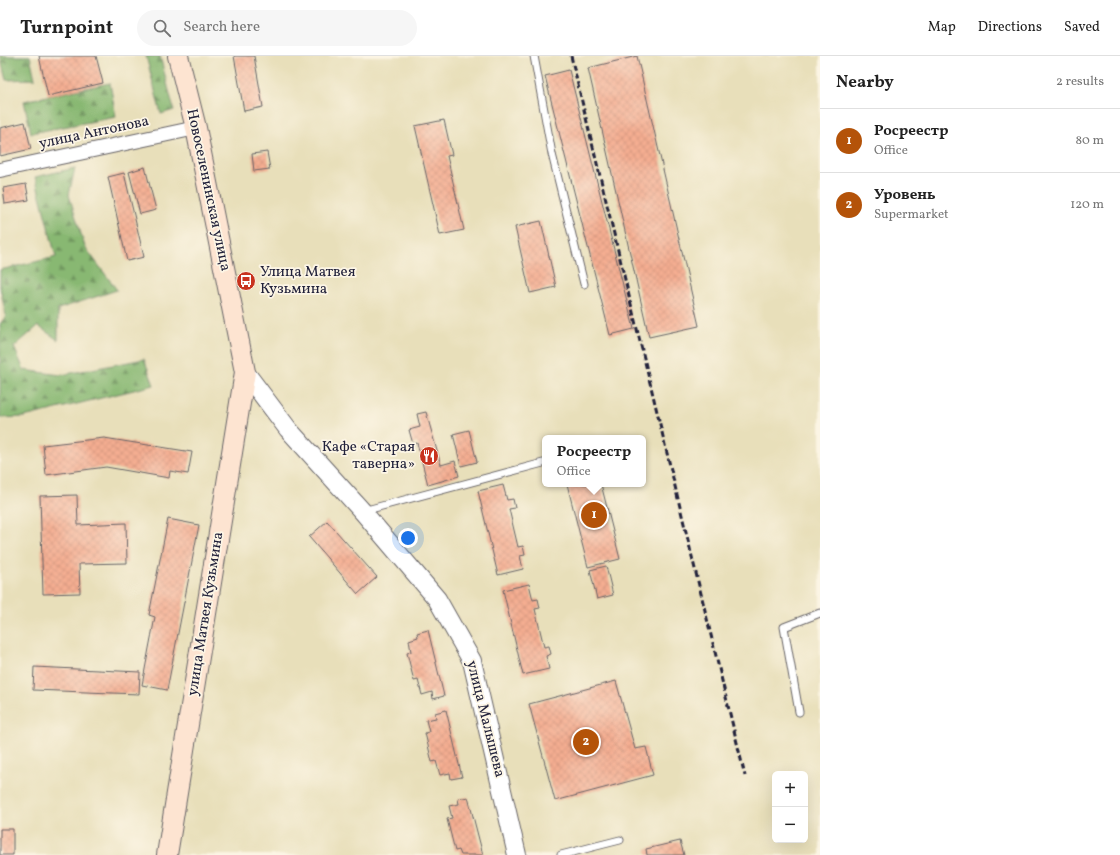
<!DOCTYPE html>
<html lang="en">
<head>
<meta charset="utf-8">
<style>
  :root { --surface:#fff; --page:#f6f6f6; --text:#222; --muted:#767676; --line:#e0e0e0; --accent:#b45309 }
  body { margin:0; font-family:Vollkorn,serif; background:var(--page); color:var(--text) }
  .controls { position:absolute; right:12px; bottom:12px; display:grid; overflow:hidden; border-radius:6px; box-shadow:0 4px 16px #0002 }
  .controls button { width:36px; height:36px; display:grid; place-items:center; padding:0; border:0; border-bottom:1px solid var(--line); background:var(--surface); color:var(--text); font:20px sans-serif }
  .you { position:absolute; left:408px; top:482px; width:14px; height:14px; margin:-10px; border:3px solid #fff; border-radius:50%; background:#1a73e8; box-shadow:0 0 0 6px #1a73e833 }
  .badge { display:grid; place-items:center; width:26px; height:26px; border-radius:50%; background:var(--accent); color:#fff; font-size:13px; font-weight:700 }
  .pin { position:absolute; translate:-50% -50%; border:2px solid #fff; box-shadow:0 1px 4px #0006 }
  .popup { position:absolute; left:542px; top:379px; width:104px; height:52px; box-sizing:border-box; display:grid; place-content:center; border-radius:6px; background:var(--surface); filter:drop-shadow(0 1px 3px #0005); font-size:13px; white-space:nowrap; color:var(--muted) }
  .popup b { font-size:15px; color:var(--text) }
  .popup::after { content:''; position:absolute; left:50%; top:100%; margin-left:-8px; border:8px solid transparent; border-top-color:var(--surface) }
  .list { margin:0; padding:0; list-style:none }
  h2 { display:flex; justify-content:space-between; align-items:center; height:52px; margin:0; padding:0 16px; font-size:17px }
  h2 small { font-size:13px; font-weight:400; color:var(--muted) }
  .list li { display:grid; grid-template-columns:26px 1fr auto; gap:12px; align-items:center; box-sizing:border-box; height:64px; padding:0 16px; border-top:1px solid var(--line) }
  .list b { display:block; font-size:15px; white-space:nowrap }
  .list p { margin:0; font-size:13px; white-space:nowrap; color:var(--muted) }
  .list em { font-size:13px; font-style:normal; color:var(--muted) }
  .icon { flex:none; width:22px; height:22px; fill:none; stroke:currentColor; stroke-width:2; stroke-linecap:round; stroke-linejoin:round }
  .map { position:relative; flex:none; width:820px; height:799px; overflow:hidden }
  header { display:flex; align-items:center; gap:24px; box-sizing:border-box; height:56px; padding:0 20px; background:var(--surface); border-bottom:1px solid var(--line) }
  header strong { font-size:19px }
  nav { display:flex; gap:22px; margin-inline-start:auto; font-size:14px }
  .search { width:280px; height:36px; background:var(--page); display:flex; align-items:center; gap:10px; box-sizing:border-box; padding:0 14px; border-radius:22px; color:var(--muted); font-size:15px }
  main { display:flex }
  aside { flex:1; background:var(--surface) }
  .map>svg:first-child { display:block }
  .forest { fill:url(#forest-firs); stroke:#556d56 }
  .building { fill:url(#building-cross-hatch) }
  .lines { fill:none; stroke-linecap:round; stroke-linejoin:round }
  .service-casing { stroke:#676467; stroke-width:9 }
  .minor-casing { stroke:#676467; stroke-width:16 }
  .tertiary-casing { stroke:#676467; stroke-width:20 }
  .secondary-casing { stroke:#676467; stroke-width:22 }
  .service { stroke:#fff; stroke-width:7 }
  .minor { stroke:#fff; stroke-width:14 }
  .tertiary { stroke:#fff; stroke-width:18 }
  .secondary { stroke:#fde4d1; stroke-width:20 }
  .rail { stroke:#22223b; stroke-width:3; stroke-dasharray:6 3; stroke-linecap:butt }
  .labels { text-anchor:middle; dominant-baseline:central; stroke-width:3.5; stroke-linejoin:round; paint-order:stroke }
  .street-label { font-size:15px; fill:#22223b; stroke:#fcf5e5 }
  .poi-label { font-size:15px; fill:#22223b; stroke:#fcf5e5; text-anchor:start }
</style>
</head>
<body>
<header>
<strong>Turnpoint</strong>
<div class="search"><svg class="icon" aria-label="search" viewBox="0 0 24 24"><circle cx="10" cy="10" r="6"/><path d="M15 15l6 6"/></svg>Search here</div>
<nav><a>Map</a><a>Directions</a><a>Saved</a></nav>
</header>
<main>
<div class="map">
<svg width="820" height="799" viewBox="0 0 820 799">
  <defs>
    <pattern id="forest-firs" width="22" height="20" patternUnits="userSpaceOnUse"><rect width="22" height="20" fill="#88b872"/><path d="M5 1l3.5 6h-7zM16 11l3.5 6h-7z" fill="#6f955f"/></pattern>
    <pattern id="building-cross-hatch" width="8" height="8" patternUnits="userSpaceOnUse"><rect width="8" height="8" fill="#f4ad91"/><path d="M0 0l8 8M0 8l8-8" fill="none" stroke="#d1957e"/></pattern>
  </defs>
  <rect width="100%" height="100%" fill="#fcf5e5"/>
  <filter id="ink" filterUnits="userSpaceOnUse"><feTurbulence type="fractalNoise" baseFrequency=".025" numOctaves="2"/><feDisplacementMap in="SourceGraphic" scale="8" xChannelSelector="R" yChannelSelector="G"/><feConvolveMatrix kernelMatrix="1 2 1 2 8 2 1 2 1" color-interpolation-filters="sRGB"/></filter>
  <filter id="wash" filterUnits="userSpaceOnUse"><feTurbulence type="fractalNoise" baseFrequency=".012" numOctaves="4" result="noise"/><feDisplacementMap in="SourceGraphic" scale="16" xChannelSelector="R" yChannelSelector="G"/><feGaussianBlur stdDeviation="0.9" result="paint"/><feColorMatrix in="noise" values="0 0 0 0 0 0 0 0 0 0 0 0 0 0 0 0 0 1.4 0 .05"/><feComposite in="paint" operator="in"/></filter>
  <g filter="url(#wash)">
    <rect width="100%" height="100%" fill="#e8dfba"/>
    <path class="forest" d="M0,0H30L35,23L6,24Z
      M146,0H160L174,54L161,58Z
      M110,27L116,61L31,77L24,45Z
      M75,112L69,139L85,191L117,234L58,253V284L38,270L14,291L24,314L61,319L144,303L154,329L24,361L0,362V268L6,260L0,231V214L56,201L35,121Z"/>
    <g id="blocks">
      <path class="building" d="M39,0H96L103,27L48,40Z
        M234,0H254L263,51L244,55Z
        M637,0L699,270L649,281L588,12Z
        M569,14L634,273L610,279L545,20Z
        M444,64L452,99L447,100L464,174L440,179L415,70Z
        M25,66L31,93L0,100V72Z
        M267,96L270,113L254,115L252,98Z
        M145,111L156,154L140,158L129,116Z
        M124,117L144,201L127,205L108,121Z
        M26,128L29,144L5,148L3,132Z
        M541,165L556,231L530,237L515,171Z
        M426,356L441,409L455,405L459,420L428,429L417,387L413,388L409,374L420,371L417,358Z
        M469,374L477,406L461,410L453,378Z
        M104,382L192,396L188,418L170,415L169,422L106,411L46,419L43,389Z
        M567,428H601L620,503L588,511Z
        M503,429L507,444L513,443L515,452L509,453L518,491L523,490L525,499L520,500L523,513L498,519L478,435Z
        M77,439L78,469L126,467L127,507L79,508L80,537L43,538L40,440Z
        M168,463L199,469L167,634L142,629L155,561L149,559Z
        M327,465L377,521L358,538L309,481Z
        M606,510L613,539L597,543L590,514Z
        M529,528L533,544L538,543L540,552L535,553L544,591L549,590L551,598L546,600L549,613L523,619L503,534Z
        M428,574L444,640L433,643L432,636L422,639L418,624L414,625L407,597L411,596L409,584L418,581L417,577Z
        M34,611L140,616L139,638L33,634Z
        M616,625L635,693L646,691L653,719L555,745L529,648Z
        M446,654L462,721L451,723L450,717L440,719L436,705L432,706L425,677L429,676L426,664L436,662L435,657Z
        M468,741L483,799H461L459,794L455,795L447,763L452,762L449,750L459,748L458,743Z
        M0,773H13V799H0Z
        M680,785L684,799H647L646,793Z"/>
    </g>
  </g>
  <g filter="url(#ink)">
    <use href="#blocks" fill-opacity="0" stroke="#676467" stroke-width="1"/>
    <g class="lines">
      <g class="service-casing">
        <path id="service" d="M534,0L552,98L584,228
          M363,455L543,407
          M799,656L784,571L820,557
          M561,799L620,784"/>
      </g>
      <g class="minor-casing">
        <path id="minor" d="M0,114L196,72"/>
      </g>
      <g class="tertiary-casing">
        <path id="tertiary" d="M245,316L288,373L363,456L437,543L472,605L517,799"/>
      </g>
      <g class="secondary-casing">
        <path id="secondary" d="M167,799L245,316L196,72L178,0"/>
      </g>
      <use href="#service" class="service"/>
      <use href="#minor" class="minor"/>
      <use href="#tertiary" class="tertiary"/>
      <use href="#secondary" class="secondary"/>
      <path class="rail" d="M571,0L745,720"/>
    </g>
  </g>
  <defs>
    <g id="bus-disc" transform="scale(1)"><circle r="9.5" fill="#c8321e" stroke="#fcf5e5"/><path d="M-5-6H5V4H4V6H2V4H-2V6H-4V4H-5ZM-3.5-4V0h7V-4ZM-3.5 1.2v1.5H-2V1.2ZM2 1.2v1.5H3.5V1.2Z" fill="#fff"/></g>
    <g id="restaurant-disc" transform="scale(1)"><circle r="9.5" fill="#c8321e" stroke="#fcf5e5"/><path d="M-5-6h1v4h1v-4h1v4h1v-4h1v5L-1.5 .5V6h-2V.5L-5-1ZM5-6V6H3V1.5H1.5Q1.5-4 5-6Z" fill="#fff"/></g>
  </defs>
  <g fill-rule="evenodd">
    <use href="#bus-disc" x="246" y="225"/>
    <use href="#restaurant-disc" x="429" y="400"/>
  </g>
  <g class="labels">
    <g class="street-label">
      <text transform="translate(94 77) rotate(-12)">улица Антонова</text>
      <text transform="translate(208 134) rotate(78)">Новоселенинская улица</text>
      <text transform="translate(206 558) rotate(-81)">улица Матвея Кузьмина</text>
      <text transform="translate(485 663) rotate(76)">улица Малышева</text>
    </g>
    <g class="poi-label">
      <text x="260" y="216">Улица Матвея<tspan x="260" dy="17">Кузьмина</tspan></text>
      <text x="415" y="391" text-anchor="end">Кафе «Старая<tspan x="415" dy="17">таверна»</tspan></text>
    </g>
  </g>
</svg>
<div class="controls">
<button>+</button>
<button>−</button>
</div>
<div class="you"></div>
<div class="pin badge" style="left:594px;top:459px">1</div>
<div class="popup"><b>Росреестр</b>Office</div>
<div class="pin badge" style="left:586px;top:686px">2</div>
</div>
<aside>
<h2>Nearby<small>2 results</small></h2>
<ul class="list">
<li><span class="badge">1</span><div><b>Росреестр</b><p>Office</p></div><em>80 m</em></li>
<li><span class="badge">2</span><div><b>Уровень</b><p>Supermarket</p></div><em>120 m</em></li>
</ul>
</aside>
</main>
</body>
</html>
